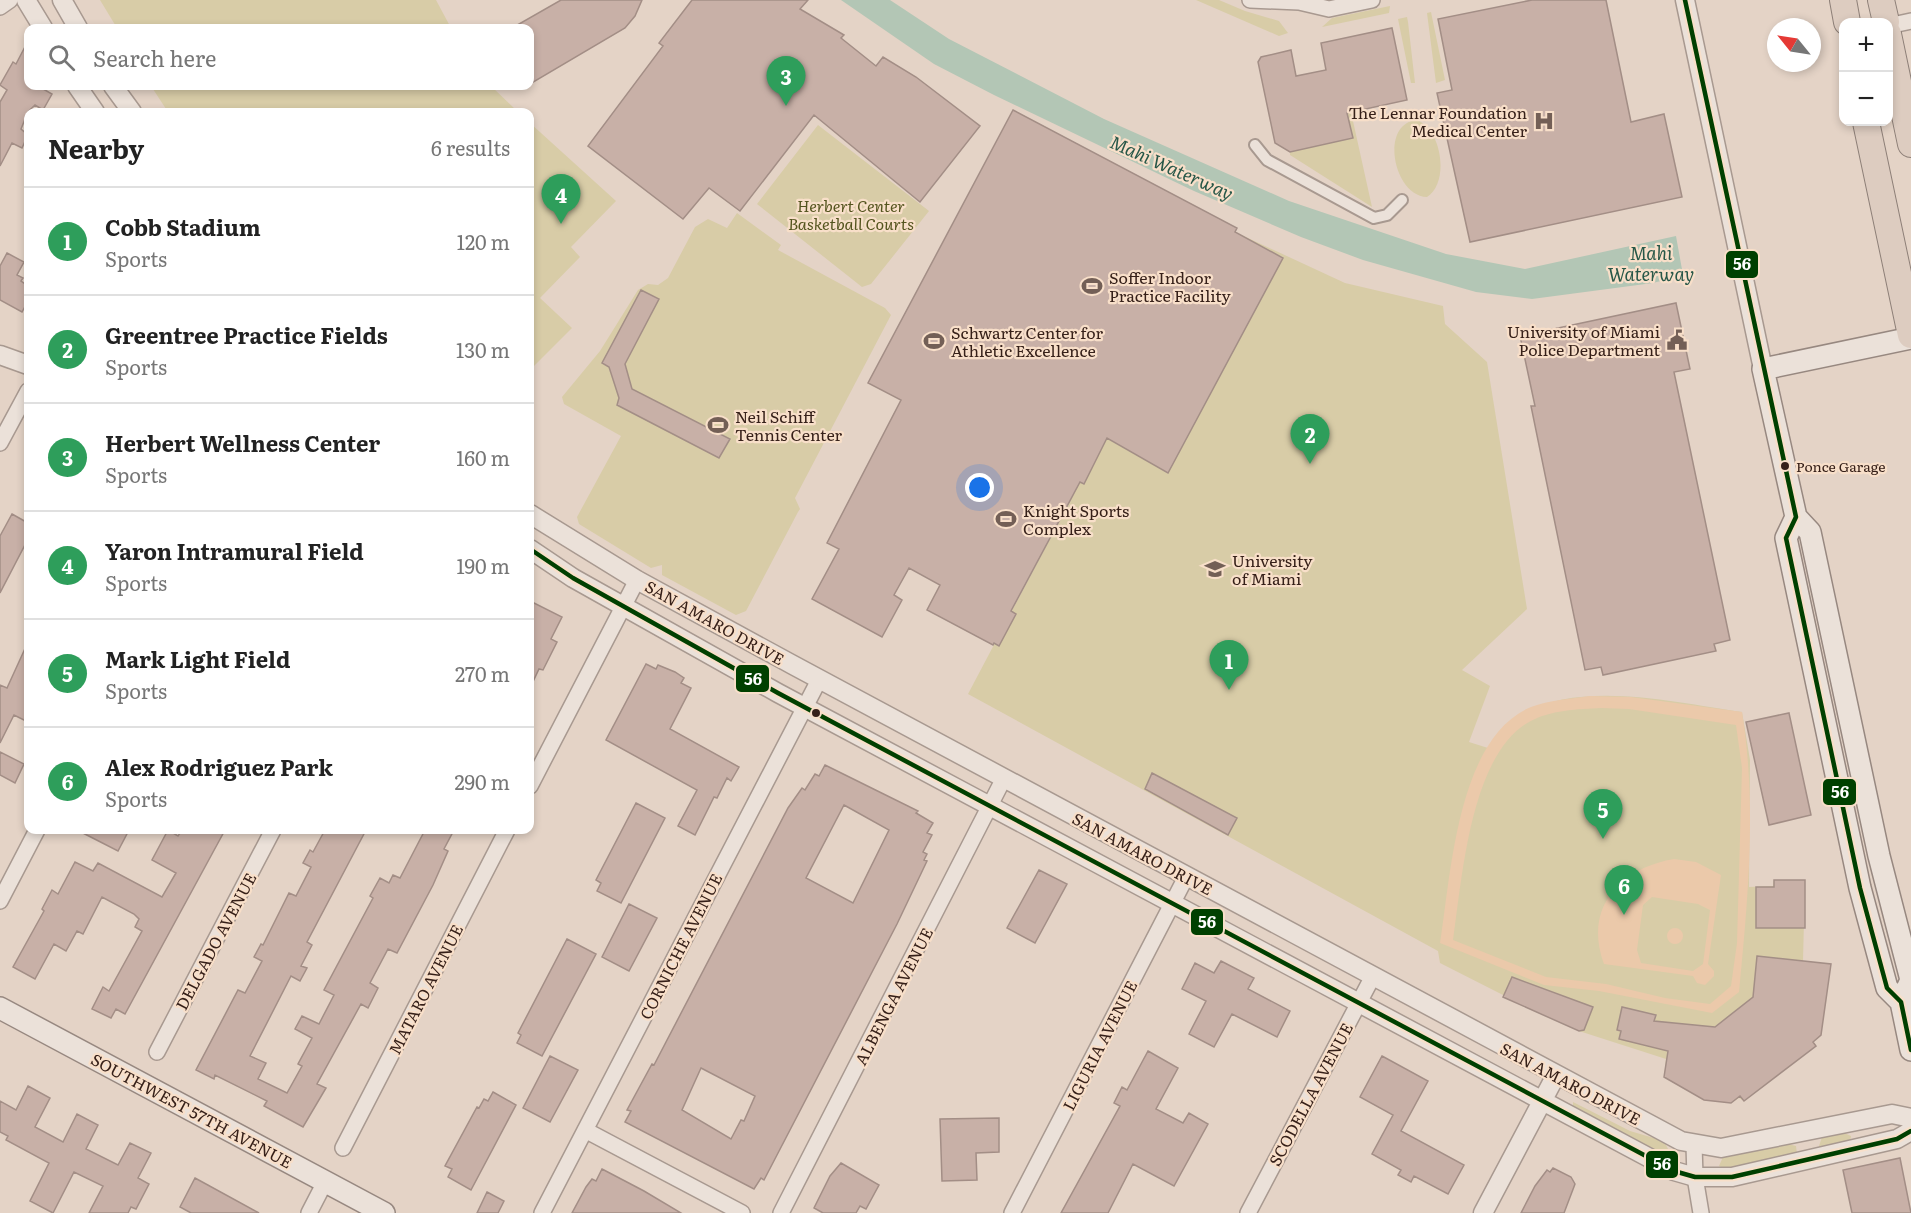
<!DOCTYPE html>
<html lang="en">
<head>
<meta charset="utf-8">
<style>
  :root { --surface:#fff; --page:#f6f6f6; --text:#222; --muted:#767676; --line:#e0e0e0; --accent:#7c3aed }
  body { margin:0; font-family:Literata,serif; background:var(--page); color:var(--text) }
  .controls { position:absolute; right:18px; top:18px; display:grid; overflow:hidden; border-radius:12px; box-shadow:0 3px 9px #0003 }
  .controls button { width:54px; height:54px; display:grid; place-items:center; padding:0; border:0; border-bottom:2px solid var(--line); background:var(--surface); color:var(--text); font:30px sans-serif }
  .compass { position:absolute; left:1767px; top:18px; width:54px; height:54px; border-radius:50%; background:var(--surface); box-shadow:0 3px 9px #0003; rotate:300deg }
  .you { position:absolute; left:980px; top:488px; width:21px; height:21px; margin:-15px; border:4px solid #fff; border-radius:50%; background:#1a73e8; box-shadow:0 0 0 9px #1a73e833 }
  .badge { display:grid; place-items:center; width:39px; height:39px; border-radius:50%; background:var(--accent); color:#fff; font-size:20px; font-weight:700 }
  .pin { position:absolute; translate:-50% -50px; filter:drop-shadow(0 2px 3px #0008) }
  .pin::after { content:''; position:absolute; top:32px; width:21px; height:18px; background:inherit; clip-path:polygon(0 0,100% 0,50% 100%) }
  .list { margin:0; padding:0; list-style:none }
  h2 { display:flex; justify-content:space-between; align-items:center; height:78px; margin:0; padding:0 24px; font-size:26px }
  h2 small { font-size:20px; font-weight:400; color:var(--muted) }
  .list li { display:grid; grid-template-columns:39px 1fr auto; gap:18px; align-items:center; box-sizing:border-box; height:108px; padding:0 24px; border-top:2px solid var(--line) }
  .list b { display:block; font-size:22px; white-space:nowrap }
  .list p { margin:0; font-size:20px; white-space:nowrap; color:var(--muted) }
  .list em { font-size:20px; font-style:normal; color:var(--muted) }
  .icon { flex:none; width:33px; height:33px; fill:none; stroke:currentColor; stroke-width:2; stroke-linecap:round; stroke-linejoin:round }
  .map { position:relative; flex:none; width:1911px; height:1213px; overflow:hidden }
  .search { position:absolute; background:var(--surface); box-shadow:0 3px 9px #0003; left:24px; top:24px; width:510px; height:66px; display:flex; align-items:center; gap:15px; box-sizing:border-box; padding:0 21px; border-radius:12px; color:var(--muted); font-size:22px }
  .panel { position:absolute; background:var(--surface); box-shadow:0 3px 9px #0003; left:24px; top:108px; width:510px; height:726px; border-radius:12px }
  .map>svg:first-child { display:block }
  .green { fill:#d8cca7 }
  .sand { fill:#ebc9aa; fill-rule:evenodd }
  .water { fill:#b3c6b5 }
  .building { fill:#c8b0a7; stroke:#a38e86; stroke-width:1.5; fill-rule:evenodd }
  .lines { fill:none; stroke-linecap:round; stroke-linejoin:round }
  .pedestrian-casing { stroke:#a89990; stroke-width:14 }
  .minor-casing { stroke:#a89990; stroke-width:18 }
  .tertiary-casing { stroke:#a89990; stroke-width:21 }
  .secondary-casing { stroke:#978880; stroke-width:24 }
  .trunk-casing { stroke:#8d7f77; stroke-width:28 }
  .pedestrian { stroke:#ebe1d9; stroke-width:10 }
  .minor { stroke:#ebe1d9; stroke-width:15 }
  .tertiary { stroke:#ebe1d9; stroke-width:18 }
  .secondary { stroke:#ebe1d9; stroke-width:21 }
  .trunk { stroke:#ddccc0; stroke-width:26 }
  .bus-1-casing { stroke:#f8dfc9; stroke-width:9 }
  .bus-1 { stroke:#004000; stroke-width:4.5 }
  .bus-dot { fill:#362019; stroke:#f8dfc9; stroke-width:2 }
  .labels { text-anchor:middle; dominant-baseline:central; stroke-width:4.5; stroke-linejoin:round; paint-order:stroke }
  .bus-label { font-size:14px; fill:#362019; stroke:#f8dfc9; text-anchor:start }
  .poi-label { font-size:16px; fill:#362019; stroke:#f8dfc9; text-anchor:start }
  .park-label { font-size:16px; font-style:italic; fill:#54541e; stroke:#f8dfc9 }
  .street-label { font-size:16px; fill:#362019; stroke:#f8dfc9 }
  .water-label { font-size:18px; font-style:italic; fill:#275748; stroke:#f8dfc9 }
  .line-badge { stroke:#f8dfc9; stroke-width:2 }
  .badge-label { font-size:16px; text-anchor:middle; font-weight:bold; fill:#fff }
</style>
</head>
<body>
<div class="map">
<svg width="1911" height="1213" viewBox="0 0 1911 1213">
  <rect width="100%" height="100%" fill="#e4d3c6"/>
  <path class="green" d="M100,0H436L451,28H117Z
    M1196,0H1219L1245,11L1279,21L1288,33L1279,36Z
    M1390,6L1389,13L1322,27L1332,18Z
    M1431,12L1445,80L1436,83L1427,13Z
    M1407,17L1408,22L1415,83H1411L1398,19Z
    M151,86H491L518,112H168Z
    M1351,112L1372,207L1290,155V152L1352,138L1347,113Z
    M1416,120C1442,128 1450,183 1427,197C1394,196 1379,125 1416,120Z
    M530,123L616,201L571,247L580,257L540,298L572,328L530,370Z
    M818,125L929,211L871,284L862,287L757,204Z
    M737,213L781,245L778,250L885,308L891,315L795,498L800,509L798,512L746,611L736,615L662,575V565L651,568L579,524L577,517L621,436L564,404L562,397L600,351L638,290L648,284L658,285L668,278L695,227L708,219L727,228Z
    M1235,232L1345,283L1443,306L1445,324L1487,362L1527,609L1462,670L1490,686L1469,742L1488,748C1537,667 1666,702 1742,712L1750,760L1749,887L1773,886L1774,880H1805L1803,961L1831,964L1821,1035L1813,1042L1816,1046L1744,1101L1739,1098L1731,1103L1704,1100L1664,1077L1666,1059L1579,1031L1503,997V995L1440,963L1438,951L968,694L1080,482L1084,484L1096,461L1104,435L1122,445Z
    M1573,1102L1630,1131L1664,1141L1668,1149L1663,1155L1659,1154L1573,1108Z
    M1842,1132L1851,1136L1850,1143L1821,1148L1819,1146L1822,1137Z
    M1788,1144L1796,1146L1797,1154L1727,1170L1719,1166L1723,1157Z"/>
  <path class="sand" d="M1590,696L1631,697L1742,712C1757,804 1748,899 1739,992L1712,1013L1599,991L1544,985L1440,943C1451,875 1457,738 1531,707C1549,700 1571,699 1590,696ZM1601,708L1629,709L1736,725L1742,768L1737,943L1731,986L1710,1004L1665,998L1606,984L1546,977L1453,940C1462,880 1470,755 1529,722C1550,710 1578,709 1601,708Z
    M1674,859L1696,862L1721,875L1708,964L1714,971V976L1705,985L1697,983L1693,976L1604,964C1583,908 1620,868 1674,859ZM1652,897L1698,904L1710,910L1703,964L1693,971L1641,963L1637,950L1643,905Z
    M1667 936a8 8 0 1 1 16 0a8 8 0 1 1-16 0Z"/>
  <path class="water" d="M841,0H890L949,39L1104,119L1289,201L1446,254L1525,269L1676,236L1683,275L1653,283L1532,299L1476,292L1363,260L1301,237L1194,191L994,95L934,64Z"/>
  <path class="building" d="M561,0H642L635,16L625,28L530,84V28H512Z
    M692,0H808L800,9L844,35L841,38L876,66L883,57L916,77L980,126L920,202L814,115L740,211L709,188L683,219L588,146L663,46L659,43Z
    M1532,0H1606L1631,122L1664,114L1682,197L1470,242L1437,93L1452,90L1438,19Z
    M1392,28L1407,100L1347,113L1353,138L1290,152L1275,143L1258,62L1261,57L1291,50L1296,76L1326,70L1321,43Z
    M28,41V86H38L52,94L43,110L35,105L28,112L21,129L28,135L22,148L12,143L0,166V102L7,90L0,85L13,62L16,64Z
    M1013,110L1237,228L1235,232L1283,258L1168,473L1107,438L1084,484L1080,482L1011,611L1016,614L999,646L994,643L993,645L927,610L940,585L909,568L894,595L902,600L882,637L812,599L839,549L827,543L901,400L868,383Z
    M7,253L24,262L17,275L23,278L21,281L28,286V301L22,312L0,300V266Z
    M641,290L659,299L625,364L632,389L730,439L719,458L617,405L619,398L609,367L602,363Z
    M1676,303L1690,369L1674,372L1730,640L1714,644L1716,651L1603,675L1601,667L1585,670L1531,406H1535L1520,336Z
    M12,514L28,523V539L0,593V536Z
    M530,601L562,617L551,639L557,642L543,670L539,669L530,688Z
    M28,642V722L14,715L0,743V685L7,688Z
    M646,664L656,669L658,665L675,672L684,678L681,683L691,688L670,729L739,767L731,781L727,778L717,798L714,797L695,835L678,826L697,790L606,740Z
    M1789,713L1811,815L1769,825L1746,722Z
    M0,752L24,764L15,783L0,775Z
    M825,765L918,811L916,813L933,823L927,833L932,835L923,852L927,854L924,860L927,861L897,924L764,1180L761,1178L754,1189L625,1122L631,1111L627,1110L652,1064L654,1065L788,808L802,788L805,790L815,774L819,776ZM844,805L889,830L853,903L806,878ZM701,1068L755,1096L744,1121L741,1120L731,1139L682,1110Z
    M1152,773L1237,818L1228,835L1145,789Z
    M636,803L665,818L621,903L597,891L601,883L596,880Z
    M77,830H129L118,851Z
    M168,830L178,836L182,830H225L125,1014L116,1009L111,1018L92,1009L103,987L109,991L142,931L135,927L139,919L134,914L102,897L83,934L77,931L66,951L54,944L35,979L13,967L44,911L42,909L52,890L58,894L75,862L93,871L98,863L162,897L176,873L152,860Z
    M325,830H366L307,942L312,945L301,966L307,968L300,981L291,976L250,1056L266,1063L258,1079L287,1093L302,1066L298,1064L312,1038L295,1029L302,1016L319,1024L334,995L324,990L373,898L370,896L380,878L389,883L393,875L400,878L425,830H454L444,849L448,851L433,885L397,953L388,949L370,983L378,988L368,1008L361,1004L317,1084L326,1088L303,1127L264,1106L267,1101L215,1075L214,1079L196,1070L238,990L245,993L262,961L254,957L261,944L263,945L289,893L296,896L311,867L303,863L310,850L313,852Z
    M1039,870L1067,884L1035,943L1007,928Z
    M1774,880H1805V928H1756V887H1774Z
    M629,904L657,918L629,971L602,957Z
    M567,939L596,954L542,1056L517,1043L521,1035L518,1033Z
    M1757,956L1831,964L1821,1035L1813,1042L1816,1046L1744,1101L1740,1096L1731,1103L1704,1100L1664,1077L1668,1051L1619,1039L1621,1031L1617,1030L1622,1007L1656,1015L1654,1021L1715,1027L1753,997Z
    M1221,961L1254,978L1248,989L1290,1011L1277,1037L1232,1014L1214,1047L1189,1034L1206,1001L1182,989L1195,963L1214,973Z
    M1512,977L1593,1007L1584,1030L1579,1031L1503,997Z
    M1148,1051L1178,1068L1156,1109L1183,1123L1189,1113L1208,1124L1174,1186L1133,1164L1108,1213H1061L1120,1106L1114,1103L1122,1087L1127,1090Z
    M550,1056L578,1070L550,1122L523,1108Z
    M1382,1056L1428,1081L1401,1131L1464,1165L1448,1194L1414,1176L1411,1182L1398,1175L1401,1170L1372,1154L1393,1115L1360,1097Z
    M28,1086L50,1098L35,1127L63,1142L77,1114L98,1125L86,1149L118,1165L130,1143L151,1153L138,1178L149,1184L136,1209L131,1207L128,1213H89L103,1186L74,1172L53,1213L30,1201L49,1163L6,1140L8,1136L0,1132V1101L16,1110Z
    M493,1092L516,1105L471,1190L448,1177L452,1169L445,1166L477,1107L479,1108L484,1099L488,1101Z
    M999,1118V1152L976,1153L977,1180L942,1181L940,1119Z
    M1900,1158L1911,1213H1852L1843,1170Z
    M841,1163L879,1185L866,1209L860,1206L856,1213H823L814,1208L830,1176Z
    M1553,1168L1571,1177L1575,1184L1564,1213H1521L1535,1186L1547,1170L1550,1172Z
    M602,1169L644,1191L681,1213H572L586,1187L592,1179L596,1181Z
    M195,1178L259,1213H191L180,1207Z
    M487,1192L504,1201L498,1213H477Z"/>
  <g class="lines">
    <g class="pedestrian-casing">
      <path id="pedestrian" d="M1255,145L1267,160L1374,218L1387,215L1402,200"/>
    </g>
    <g class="minor-casing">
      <path id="minor" d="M1250,0L1299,2L1329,9L1372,0
        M0,7L10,0
        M1888,26L1911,21
        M0,443L28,391
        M530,786L637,580
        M0,901L37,830
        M157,1052L273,830
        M585,1130L742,1213
        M1694,1145L1695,1177L1701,1213
        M343,1148L507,830
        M309,1213L325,1182
        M542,1213L819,680
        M781,1213L1004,778
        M1012,1213L1186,877
        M1248,1213L1373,976"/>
    </g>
    <g class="tertiary-casing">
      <path id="tertiary" d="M26,0L43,28
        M62,0L78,28
        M1685,0L1763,369
        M77,86L95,112
        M113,86L132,112
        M0,355L28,365
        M530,514L637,580L793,665L1681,1141L1721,1148L1892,1114L1911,1118
        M530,549L573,578L778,693L1674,1171L1695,1177H1732L1897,1139L1911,1131
        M1483,1213L1556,1075"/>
    </g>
    <g class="secondary-casing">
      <path id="secondary" d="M1911,338L1763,369L1796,517L1786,538L1860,888L1887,988L1901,1002L1911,1050
        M1796,517L1810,532L1879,856L1911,980L1901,1002
        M0,1008L384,1213"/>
    </g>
    <g class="trunk-casing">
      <path id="trunk" d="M1843,0L1847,22
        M1881,0L1886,22
        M1888,34L1911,144
        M1866,122L1911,335"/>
    </g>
    <use href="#pedestrian" class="pedestrian"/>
    <use href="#minor" class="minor"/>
    <use href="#tertiary" class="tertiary"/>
    <use href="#secondary" class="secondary"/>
    <use href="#trunk" class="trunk"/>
    <g class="bus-1-casing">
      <path id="bus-1" d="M1685,0L1796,517L1786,538L1860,888L1887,988L1901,1002L1911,1050
        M530,549L573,578L778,693L1674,1171L1695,1177H1732L1897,1139L1911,1131"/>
    </g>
    <use href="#bus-1" class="bus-1"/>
  </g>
  <defs>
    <g id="hospital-bare" transform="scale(1.62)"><path d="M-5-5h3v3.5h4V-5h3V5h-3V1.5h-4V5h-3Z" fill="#735f56" stroke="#f8dfc9" stroke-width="2.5" paint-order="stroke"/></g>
    <g id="stadium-bare" transform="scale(1.62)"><path d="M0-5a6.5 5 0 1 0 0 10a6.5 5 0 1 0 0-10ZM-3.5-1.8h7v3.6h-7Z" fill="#735f56" stroke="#f8dfc9" stroke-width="2.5" paint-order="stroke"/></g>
    <g id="civic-bare" transform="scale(1.62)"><path d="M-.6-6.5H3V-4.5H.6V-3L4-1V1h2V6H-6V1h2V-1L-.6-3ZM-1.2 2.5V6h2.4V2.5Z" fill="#735f56" stroke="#f8dfc9" stroke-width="2.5" paint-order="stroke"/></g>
    <g id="university-bare" transform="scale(1.62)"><path d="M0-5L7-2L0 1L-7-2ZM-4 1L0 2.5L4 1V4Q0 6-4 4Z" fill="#735f56" stroke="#f8dfc9" stroke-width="2.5" paint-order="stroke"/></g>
  </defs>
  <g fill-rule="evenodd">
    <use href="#hospital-bare" x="1544" y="121"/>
    <use href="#stadium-bare" x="1092" y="286"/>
    <use href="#civic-bare" x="1677" y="340"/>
    <use href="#stadium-bare" x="934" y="341"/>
    <use href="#stadium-bare" x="718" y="425"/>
    <use href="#stadium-bare" x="1006" y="519"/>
    <use href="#university-bare" x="1215" y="569"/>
  </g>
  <g class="bus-dot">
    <circle cx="1785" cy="466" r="5"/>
    <circle cx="816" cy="713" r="5"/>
  </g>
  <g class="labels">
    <g class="bus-label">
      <text x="1796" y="466">Ponce Garage</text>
    </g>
    <g class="poi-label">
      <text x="1527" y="112" text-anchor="end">The Lennar Foundation<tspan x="1527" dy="18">Medical Center</tspan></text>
      <text x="1109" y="277">Soffer Indoor<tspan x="1109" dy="18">Practice Facility</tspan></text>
      <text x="1660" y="331" text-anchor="end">University of Miami<tspan x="1660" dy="18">Police Department</tspan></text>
      <text x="951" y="332">Schwartz Center for<tspan x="951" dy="18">Athletic Excellence</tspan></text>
      <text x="735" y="416">Neil Schiff<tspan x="735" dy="18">Tennis Center</tspan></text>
      <text x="1023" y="510">Knight Sports<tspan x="1023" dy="18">Complex</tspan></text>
      <text x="1232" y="560">University<tspan x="1232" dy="18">of Miami</tspan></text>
    </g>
    <g class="park-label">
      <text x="851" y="205">Herbert Center<tspan x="851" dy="18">Basketball Courts</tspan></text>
    </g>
    <g class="street-label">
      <text transform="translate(715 622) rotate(29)">SAN AMARO DRIVE</text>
      <text transform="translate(1143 853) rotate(28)">SAN AMARO DRIVE</text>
      <text transform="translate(215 941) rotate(-62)">DELGADO AVENUE</text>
      <text transform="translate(680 946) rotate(-63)">CORNICHE AVENUE</text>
      <text transform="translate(425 989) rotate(-63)">MATARO AVENUE</text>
      <text transform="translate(893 996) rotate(-63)">ALBENGA AVENUE</text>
      <text transform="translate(1099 1045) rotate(-63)">LIGURIA AVENUE</text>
      <text transform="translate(1571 1083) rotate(28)">SAN AMARO DRIVE</text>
      <text transform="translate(1310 1094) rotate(-62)">SCODELLA AVENUE</text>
      <text transform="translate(192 1110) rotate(28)">SOUTHWEST 57TH AVENUE</text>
    </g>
    <g class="water-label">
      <text transform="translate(1172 167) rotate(24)">Mahi Waterway</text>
      <text x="1651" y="252">Mahi<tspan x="1651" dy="21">Waterway</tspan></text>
    </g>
  </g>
  <g class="line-badge">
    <rect x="1725" y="250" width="34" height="29" rx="6" fill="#004000"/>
    <rect x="735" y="664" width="35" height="29" rx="6" fill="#004000"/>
    <rect x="1822" y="778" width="35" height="28" rx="6" fill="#004000"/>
    <rect x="1190" y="908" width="34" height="28" rx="6" fill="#004000"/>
    <rect x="1645" y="1150" width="34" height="29" rx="6" fill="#004000"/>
  </g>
  <g class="badge-label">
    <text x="1742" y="270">56</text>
    <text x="753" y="685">56</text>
    <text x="1840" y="798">56</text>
    <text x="1207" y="928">56</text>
    <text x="1662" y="1170">56</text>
  </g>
</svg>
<div class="controls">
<button>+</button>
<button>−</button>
</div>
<svg class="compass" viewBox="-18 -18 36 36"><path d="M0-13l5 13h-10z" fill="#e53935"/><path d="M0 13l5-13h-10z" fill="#767676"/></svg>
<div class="you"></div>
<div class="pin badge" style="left:1229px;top:690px;background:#2e9e5b">1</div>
<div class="pin badge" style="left:1310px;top:464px;background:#2e9e5b">2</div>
<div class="pin badge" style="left:786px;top:106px;background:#2e9e5b">3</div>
<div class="pin badge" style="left:561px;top:224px;background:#2e9e5b">4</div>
<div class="pin badge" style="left:1603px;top:839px;background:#2e9e5b">5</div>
<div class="pin badge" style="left:1624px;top:915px;background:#2e9e5b">6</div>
<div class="search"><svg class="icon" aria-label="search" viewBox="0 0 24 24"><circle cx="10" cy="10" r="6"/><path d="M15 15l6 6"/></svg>Search here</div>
<section class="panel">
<h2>Nearby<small>6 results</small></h2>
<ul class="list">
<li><span class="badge" style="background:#2e9e5b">1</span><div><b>Cobb Stadium</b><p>Sports</p></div><em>120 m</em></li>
<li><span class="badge" style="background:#2e9e5b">2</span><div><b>Greentree Practice Fields</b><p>Sports</p></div><em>130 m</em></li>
<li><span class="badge" style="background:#2e9e5b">3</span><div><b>Herbert Wellness Center</b><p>Sports</p></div><em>160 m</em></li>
<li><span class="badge" style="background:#2e9e5b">4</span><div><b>Yaron Intramural Field</b><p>Sports</p></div><em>190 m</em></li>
<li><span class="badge" style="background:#2e9e5b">5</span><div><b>Mark Light Field</b><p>Sports</p></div><em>270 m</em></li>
<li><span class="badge" style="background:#2e9e5b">6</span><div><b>Alex Rodriguez Park</b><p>Sports</p></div><em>290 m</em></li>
</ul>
</section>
</div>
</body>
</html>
